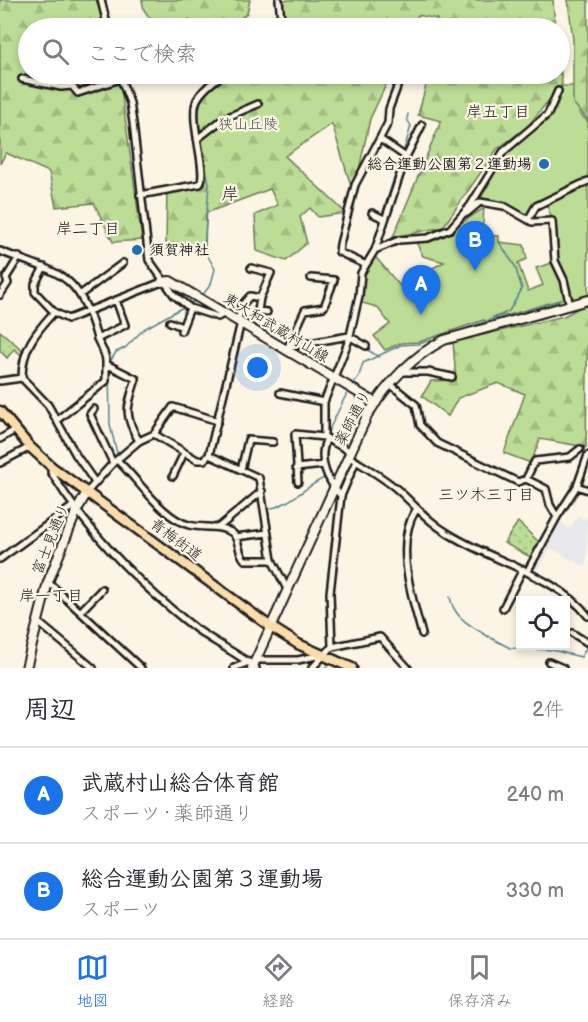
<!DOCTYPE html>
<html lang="ja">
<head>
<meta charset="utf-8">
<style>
  :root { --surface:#fff; --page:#f7f7f7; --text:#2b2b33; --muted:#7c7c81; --line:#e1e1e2; --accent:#1a73e8 }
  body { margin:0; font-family:"Balsamiq Sans","Klee One",sans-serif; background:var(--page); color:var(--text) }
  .controls { position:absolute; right:18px; bottom:18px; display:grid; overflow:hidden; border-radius:0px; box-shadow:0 3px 9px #0003 }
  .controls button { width:54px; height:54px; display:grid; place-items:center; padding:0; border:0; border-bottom:2px solid var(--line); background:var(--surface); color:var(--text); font:30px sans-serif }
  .you { position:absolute; left:258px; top:368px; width:21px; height:21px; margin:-15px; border:4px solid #fff; border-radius:50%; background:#1a73e8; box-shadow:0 0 0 9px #1a73e833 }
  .badge { display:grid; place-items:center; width:39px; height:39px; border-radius:50%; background:var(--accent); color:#fff; font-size:20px; font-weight:700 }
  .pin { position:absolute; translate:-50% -50px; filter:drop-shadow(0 2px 3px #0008) }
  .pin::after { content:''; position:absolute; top:32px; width:21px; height:18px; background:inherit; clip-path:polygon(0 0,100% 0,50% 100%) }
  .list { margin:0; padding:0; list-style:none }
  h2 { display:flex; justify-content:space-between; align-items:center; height:78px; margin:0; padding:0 24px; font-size:26px }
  h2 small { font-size:20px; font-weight:400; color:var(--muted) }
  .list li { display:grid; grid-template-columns:39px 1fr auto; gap:18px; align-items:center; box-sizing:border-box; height:96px; padding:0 24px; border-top:2px solid var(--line) }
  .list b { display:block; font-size:22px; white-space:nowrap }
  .list p { margin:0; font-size:20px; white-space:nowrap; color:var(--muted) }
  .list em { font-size:20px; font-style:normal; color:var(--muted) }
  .icon { flex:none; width:33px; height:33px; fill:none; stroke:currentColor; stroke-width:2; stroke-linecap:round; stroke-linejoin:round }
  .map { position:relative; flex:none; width:588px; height:668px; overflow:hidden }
  .search { position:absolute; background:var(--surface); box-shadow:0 3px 9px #0003; left:18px; right:18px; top:18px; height:66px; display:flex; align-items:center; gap:15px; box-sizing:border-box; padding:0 21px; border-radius:33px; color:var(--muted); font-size:22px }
  .sheet { height:270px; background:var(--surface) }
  nav { display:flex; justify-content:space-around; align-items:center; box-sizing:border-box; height:84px; border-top:2px solid var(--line); background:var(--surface); font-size:16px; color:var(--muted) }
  nav a { display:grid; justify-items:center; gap:3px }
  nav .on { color:var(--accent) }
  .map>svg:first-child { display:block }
  .built { fill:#e9e9ed }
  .grass { fill:#bcdd96; stroke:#6c7c59; stroke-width:1.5 }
  .forest { fill:url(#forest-firs); stroke:#6c7c59; stroke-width:1.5 }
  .park { fill:url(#park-dots); stroke:#6c7c59; stroke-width:1.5 }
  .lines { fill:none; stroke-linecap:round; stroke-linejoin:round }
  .stream { stroke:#54838c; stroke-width:1.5 }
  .street-casing { stroke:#1c1c1c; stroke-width:10 }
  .secondary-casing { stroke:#1c1c1c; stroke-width:12 }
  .primary-casing { stroke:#1c1c1c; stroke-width:13 }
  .street { stroke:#fcf5e5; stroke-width:5 }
  .secondary { stroke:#fcf5e5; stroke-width:8 }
  .primary { stroke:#fbddab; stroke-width:8 }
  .poi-dot { fill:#1f6fb2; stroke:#fcf5e5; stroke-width:2 }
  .labels { text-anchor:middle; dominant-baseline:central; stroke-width:4.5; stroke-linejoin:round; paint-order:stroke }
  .park-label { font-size:15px; fill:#4c5641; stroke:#fcf5e5 }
  .poi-label { font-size:15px; font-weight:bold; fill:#1c1c1c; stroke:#fcf5e5; text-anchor:end }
  .street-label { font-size:15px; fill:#1c1c1c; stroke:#fcf5e5 }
  .neighbourhood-label { font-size:16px; fill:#1c1c1c; stroke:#fcf5e5 }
  .quarter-label { font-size:18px; fill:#1c1c1c; stroke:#fcf5e5 }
</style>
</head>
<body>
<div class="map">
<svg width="588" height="668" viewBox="0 0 588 668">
  <defs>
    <pattern id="forest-firs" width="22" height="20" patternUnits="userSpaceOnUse" patternTransform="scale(1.5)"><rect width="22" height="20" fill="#bcdd96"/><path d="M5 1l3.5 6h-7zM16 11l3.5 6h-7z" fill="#a1bd81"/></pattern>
    <pattern id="park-dots" width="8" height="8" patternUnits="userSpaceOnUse" patternTransform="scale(1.5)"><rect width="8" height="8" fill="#bcdd96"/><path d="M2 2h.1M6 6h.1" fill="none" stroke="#a1bd81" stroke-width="1.8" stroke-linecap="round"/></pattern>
  </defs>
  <rect width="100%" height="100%" fill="#fcf5e5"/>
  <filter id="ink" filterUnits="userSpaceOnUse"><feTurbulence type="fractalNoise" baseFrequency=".0167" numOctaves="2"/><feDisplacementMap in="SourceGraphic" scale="12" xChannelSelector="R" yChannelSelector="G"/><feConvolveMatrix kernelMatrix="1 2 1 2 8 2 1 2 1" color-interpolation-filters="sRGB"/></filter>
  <g filter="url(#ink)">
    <path class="built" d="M578,515L588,520L586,568L551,548L536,572L531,569L556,520L570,528Z"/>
    <path class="grass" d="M562,86H582L579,113L588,122V177L535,202L529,218L504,204L480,200L506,152L556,109Z
      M588,183V301L571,308L556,261L554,224L546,203Z
      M484,208L482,235L499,236V242L524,245L527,259L518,263L528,291L543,285L536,268L552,263L562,280L566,298L509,315L493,317L494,322L487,324L484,320L419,342L401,343L385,350L374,336L390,324L377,307L362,303L364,271L373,254L400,286L444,262L423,256L416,242L438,238Z"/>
    <path class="forest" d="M0,0H101L112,28H28V74H119L142,240L113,242L94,203L56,207L49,172L6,153L0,164Z
      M142,0H250L247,13L228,28H157L144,10Z
      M279,0H553L555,28H438L437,19L418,15L411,28H279Z
      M568,0H588V120L573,103V40Z
      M560,65L562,84L527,127L497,149L443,227L393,237L441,121L418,115L429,74H560Z
      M219,74H391L370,119L357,179L351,186L332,124L285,156L346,213L318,217L310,208L300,217L307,243L286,261L257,251L255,215L278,205L270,189L206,213L205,250L166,243L167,190L203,187L198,135L199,101Z
      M588,303L586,447L540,439L531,463L504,453L525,394L498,383L458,398L448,416L422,396L431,381L456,380L453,342L564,316Z"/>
    <path class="park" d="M0,331L25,352L24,357L14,349L7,358L0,351Z
      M518,522L542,545L534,559L504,543Z"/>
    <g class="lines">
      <path class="stream" d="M201,143L209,184L204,249L215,269L211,284L202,296
        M403,153L411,126L407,119L408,114
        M382,215L401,157
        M372,249L381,220
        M189,303L197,301
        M494,318L509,311L522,289L515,266L499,242
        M454,333L492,319L507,317L559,301
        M363,347L379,357
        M110,362L116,352L125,348L144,329L185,306
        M109,367L110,425L118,457
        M352,385L359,376L363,363L401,345L418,344L441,337
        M326,436L349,389
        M267,509C287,507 305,487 324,478L321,448
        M450,597C454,619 472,626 489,637
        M491,638L510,648L552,650L581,657L588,645
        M327,668V662"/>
      <g class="street-casing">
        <path id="street" d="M101,0L108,28
          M279,0L282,28
          M419,28L420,27
          M74,74L72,86L78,93L120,79
          M119,74L130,103L133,123L149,260L174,295L190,308L218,317L225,313
          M22,79L61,87L72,86
          M197,139L223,119L258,104
          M380,139L406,157
          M140,195L200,184C208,171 188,119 197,100C202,90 215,80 224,74
          M372,213L384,219
          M467,213L480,202L504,206L532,222L552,221L555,261L564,280L570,306
          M528,220L536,206L588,181
          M375,250L399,240L428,238L450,229L470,206L503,152L548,114L558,91
          M0,251C56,274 78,269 96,335C99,347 107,352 106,364L136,379C127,407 123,414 139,441
          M364,264L339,252L340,244L355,185L388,123L389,109L402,74
          M44,267L35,284V292L54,312
          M81,294L123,263
          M0,295L8,283L6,278L19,257
          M260,298L258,311L267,312
          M238,321L241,306L250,296L260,298L271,273L251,268
          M170,322L182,327
          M181,331L190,308
          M97,339L125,325L116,300
          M287,347L349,336L366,346
          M288,347L305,310L324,307L334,280L311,278
          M401,372H428L452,377
          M0,381L22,378
          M390,384L416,405L420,425L437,443L518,482L526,479L546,489L550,505L557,517
          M280,393L324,402
          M94,409L90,414L113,463
          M57,420L106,381V364
          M154,434L197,460H204L209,455L241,322
          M324,437V402L349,340L359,296L361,273L375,250L406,157L422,125
          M327,438C317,459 327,480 341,496
          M0,439L15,430
          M209,455L259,478L272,560L288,591
          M348,456C365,467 383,477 398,490C415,505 425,519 446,532C486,559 558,576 588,616
          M117,460C138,479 162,518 189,525C204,529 217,524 231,532C240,537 237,553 245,560H272
          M0,463L30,447
          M52,467L51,472C86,530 138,583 191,625C211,641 236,652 256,668
          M296,468L324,465
          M241,470L248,440L273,442
          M173,476L184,453
          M526,479L535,461L570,457L580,449
          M94,481L76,455L48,405L22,378C22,349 35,333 54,312L68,319L162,282
          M298,482L295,434L324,437L351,452
          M577,486L588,490
          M87,492L113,463L139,441L154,434L173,407L218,421
          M416,510C394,543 412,598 422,634
          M219,527L262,491
          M235,537L268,533
          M0,559L73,506
          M527,572L557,517L577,486L588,455
          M48,582L141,668
          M503,608L523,569
          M81,611L102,589
          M38,622L93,668
          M572,633L588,643
          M332,647L330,593L341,496L356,461
          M256,660H298L321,655
          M549,662L563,668
          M234,668L249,662
          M312,668L332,647L380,637L408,668"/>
      </g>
      <g class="secondary-casing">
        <path id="secondary" d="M162,282L170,281L376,403
          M26,668L48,582L77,510L87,492
          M252,668L367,416C386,385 411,357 444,340L588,300"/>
      </g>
      <g class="primary-casing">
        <path id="primary" d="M0,411L30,447L52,467L271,627L298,644L352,668"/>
      </g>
      <use href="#street" class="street"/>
      <use href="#secondary" class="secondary"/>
      <use href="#primary" class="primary"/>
    </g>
  </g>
  <g class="poi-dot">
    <circle cx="544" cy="164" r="6"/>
    <circle cx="137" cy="250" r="6"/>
  </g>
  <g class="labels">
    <g class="park-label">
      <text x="248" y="124">狭山丘陵</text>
    </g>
    <g class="poi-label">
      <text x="532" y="164">総合運動公園第２運動場</text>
      <text x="149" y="250" text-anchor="start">須賀神社</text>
    </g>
    <g class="street-label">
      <text transform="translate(276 328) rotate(31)">東大和武蔵村山線</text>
      <text transform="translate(353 418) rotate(-62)">薬師通り</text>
      <text transform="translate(51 539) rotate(-68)">富士見通り</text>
      <text transform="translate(176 540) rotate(37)">青梅街道</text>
    </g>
    <g class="neighbourhood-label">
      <text x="498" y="112">岸五丁目</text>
      <text x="88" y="229">岸二丁目</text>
      <text x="486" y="495">三ツ木三丁目</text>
      <text x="51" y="596">岸一丁目</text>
    </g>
    <g class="quarter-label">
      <text x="230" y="194">岸</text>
    </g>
  </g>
</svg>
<div class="controls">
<button><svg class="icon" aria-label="locate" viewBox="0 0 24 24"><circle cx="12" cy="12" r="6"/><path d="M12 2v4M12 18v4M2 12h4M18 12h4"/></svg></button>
</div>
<div class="you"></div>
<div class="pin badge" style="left:421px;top:315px">A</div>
<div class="pin badge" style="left:475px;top:271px">B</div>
<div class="search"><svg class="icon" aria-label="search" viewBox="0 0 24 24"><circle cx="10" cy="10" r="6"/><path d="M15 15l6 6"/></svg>ここで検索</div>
</div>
<section class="sheet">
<h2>周辺<small>2件</small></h2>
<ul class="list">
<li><span class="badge">A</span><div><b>武蔵村山総合体育館</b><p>スポーツ · 薬師通り</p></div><em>240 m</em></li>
<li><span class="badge">B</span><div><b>総合運動公園第３運動場</b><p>スポーツ</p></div><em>330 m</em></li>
</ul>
</section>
<nav>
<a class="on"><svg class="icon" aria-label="map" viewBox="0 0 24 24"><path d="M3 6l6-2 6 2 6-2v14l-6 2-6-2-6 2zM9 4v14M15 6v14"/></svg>地図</a>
<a><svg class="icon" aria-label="directions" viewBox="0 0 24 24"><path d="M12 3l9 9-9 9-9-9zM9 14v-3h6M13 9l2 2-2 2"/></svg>経路</a>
<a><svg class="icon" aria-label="saved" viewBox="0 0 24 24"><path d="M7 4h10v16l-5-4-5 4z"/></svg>保存済み</a>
</nav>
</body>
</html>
